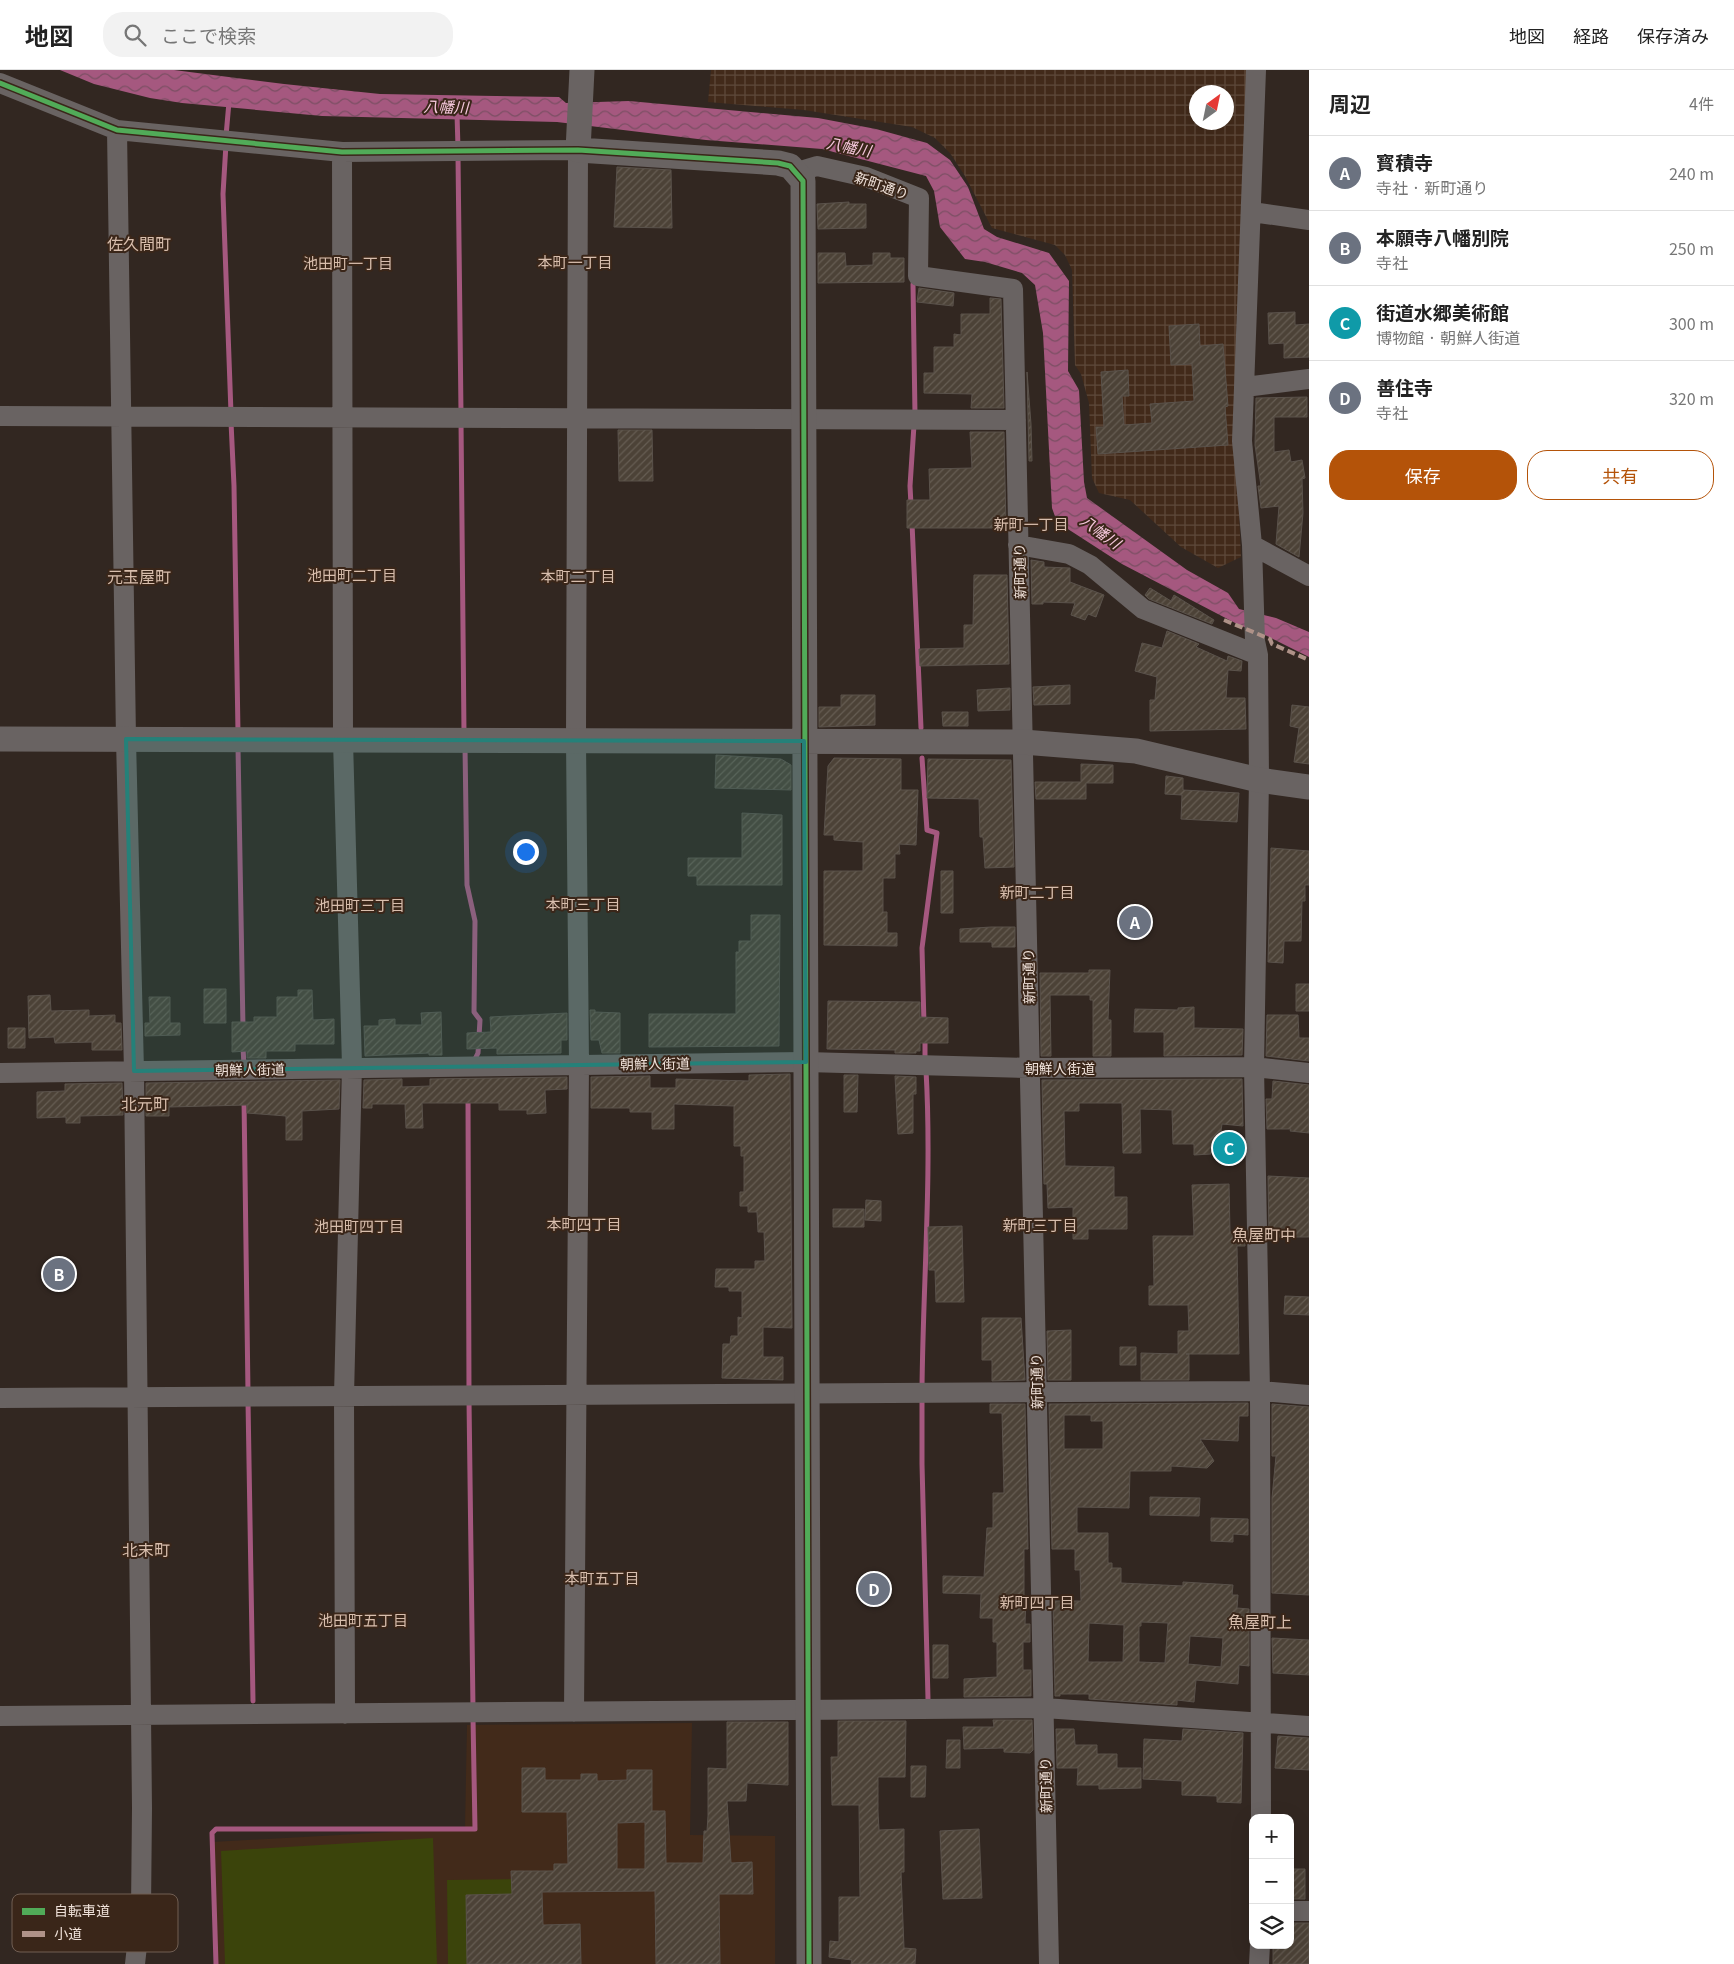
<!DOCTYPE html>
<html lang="ja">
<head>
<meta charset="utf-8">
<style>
  :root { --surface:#fff; --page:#f2f2f2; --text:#222; --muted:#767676; --line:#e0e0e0; --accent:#b45309 }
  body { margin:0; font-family:Georgia,"Noto Sans JP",serif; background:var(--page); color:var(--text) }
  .controls { position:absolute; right:15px; bottom:15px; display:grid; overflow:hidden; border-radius:10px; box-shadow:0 5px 20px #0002 }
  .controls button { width:45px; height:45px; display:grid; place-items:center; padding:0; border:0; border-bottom:1px solid var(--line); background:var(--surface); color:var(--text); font:25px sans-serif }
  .compass { position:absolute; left:1189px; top:15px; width:45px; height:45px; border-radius:50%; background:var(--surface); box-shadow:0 5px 20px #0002; rotate:33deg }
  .you { position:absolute; left:525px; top:781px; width:18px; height:18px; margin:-12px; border:4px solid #fff; border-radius:50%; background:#1a73e8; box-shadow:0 0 0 8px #1a73e833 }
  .badge { display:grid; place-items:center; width:32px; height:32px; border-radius:50%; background:var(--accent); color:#fff; font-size:16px; font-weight:700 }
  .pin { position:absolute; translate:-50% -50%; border:2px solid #fff; box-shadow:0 1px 5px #0006 }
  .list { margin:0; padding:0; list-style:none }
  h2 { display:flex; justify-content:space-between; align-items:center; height:65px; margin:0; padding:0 20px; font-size:21px }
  h2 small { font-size:16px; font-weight:400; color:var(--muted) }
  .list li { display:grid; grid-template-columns:32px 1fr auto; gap:15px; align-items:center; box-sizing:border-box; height:75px; padding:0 20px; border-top:1px solid var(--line) }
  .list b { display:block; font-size:19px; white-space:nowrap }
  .list p { margin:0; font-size:16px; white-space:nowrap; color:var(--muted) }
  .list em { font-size:16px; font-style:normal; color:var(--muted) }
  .actions { display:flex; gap:10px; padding:15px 20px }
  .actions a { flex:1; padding:11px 0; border:1px solid var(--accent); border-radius:20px; text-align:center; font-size:18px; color:var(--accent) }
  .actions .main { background:var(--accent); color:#fff }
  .icon { flex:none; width:28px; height:28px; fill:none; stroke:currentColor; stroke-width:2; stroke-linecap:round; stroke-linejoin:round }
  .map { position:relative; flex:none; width:1309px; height:1894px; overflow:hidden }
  header { display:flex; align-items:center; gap:30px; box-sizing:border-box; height:70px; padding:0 25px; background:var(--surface); border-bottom:1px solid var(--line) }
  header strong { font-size:24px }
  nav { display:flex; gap:28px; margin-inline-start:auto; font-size:18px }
  .search { width:350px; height:45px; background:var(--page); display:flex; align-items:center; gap:12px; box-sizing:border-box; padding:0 18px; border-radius:20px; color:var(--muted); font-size:19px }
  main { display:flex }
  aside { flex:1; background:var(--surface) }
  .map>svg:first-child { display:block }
  .built { fill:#422a1a }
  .industrial { fill:url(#industrial-grid); fill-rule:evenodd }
  .pitch { fill:#3b440b }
  .water { fill:url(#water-waves) }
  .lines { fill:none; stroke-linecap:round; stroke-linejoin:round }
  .stream { stroke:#a5587f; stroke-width:5 }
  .building { fill:url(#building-hatch); stroke:#5a524b; fill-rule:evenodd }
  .minor { stroke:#696362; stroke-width:20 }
  .tertiary { stroke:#696362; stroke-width:25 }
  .quiet { stroke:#af9288; stroke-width:4; stroke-dasharray:8 4; stroke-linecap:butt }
  .cycleway-casing { stroke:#3a2619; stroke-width:8 }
  .cycleway { stroke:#51ab58; stroke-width:5 }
  .marked { fill:#258179; fill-opacity:0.2; stroke:#258179; stroke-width:4; stroke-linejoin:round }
  .labels { text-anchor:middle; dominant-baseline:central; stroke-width:4; stroke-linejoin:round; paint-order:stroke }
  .street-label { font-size:14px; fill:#efe1d9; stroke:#3a2619 }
  .water-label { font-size:15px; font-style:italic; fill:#f7c9de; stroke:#3a2619 }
  .neighbourhood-label { font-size:15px; fill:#d8bead; stroke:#3a2619 }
  .quarter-label { font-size:16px; fill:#d8bead; stroke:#3a2619 }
  .key { fill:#3a2619; stroke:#705e53; stroke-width:1 }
  .key-label { font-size:14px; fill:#efe1d9 }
</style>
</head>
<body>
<header>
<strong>地図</strong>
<div class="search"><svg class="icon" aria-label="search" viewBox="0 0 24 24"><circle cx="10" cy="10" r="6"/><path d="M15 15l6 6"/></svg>ここで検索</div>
<nav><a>地図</a><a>経路</a><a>保存済み</a></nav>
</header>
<main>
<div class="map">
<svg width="1309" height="1894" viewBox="0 0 1309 1894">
  <defs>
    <pattern id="industrial-grid" width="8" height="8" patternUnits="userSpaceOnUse" patternTransform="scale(1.25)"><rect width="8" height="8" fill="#422a1a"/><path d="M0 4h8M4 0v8" fill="none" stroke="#5e493b"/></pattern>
    <pattern id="water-waves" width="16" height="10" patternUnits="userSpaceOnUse" patternTransform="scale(1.25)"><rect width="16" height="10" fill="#a5587f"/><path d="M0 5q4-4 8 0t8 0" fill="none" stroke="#7b4f63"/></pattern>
    <pattern id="building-hatch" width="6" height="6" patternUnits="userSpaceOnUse" patternTransform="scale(1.25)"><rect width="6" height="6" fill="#4c4237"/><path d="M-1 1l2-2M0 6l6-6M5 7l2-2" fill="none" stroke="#665d53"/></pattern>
  </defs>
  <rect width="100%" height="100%" fill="#322721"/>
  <path class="built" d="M692,1653L690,1765L775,1766V1894H215L212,1772L465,1758L467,1655Z"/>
  <path class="industrial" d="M711,0H1250L1236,376L1241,487L1218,498L1181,477L1130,430L1099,423L1092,408L1089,333L1081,304L1075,295L1072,200L1065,185L1055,175L992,158L965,106L950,83L935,68L912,57L804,40L708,32ZM1196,22H1226V52H1196Z"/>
  <path class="pitch" d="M433,1768L437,1894H225L221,1781Z
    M523,1809L525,1894H448L447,1810Z"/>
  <path class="water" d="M60,0H174L284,14L380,24L559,27L566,33L629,31L818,48L876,59L927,73L950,90L968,117L984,159L997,167L1049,183L1069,211L1068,301L1079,320L1084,412L1087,428L1187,500L1228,523L1239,539L1276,548L1309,562V587L1265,565L1239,555L1122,494L1057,452L1052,438L1043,263L1035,215L1022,203L985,192L965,189L940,157L934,121L926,106L822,79L706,70L557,52L322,46L182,33L150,28L94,14Z"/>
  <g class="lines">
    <path class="stream" d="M457,44L458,78
      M226,66L229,32
      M226,74L223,124L231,343
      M458,86L461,343
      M913,214L915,345
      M461,351L464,663
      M231,352L234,416L238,663
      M911,435L910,416L914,355
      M912,453L921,658
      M465,676L467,815L475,851L474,942L480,950L478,983L474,991
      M238,677L243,958
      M922,688L927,760L937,763L922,878L924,954
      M925,968V992
      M243,977L244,996
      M468,1028L469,1322
      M244,1029L248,1323
      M922,1319C923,1213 932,1106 926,1000
      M922,1327V1394L928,1629
      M469,1330L473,1639
      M248,1331L253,1631
      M216,1894L212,1763L216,1759H475L473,1648"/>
  </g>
  <path class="building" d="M617,97L671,100L672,158L614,157Z
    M849,132V134H866V158L818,159L817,134Z
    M818,183H845L846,196L873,195V183H890V188H904V212L818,213Z
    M919,218L954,223L953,236L917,232Z
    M990,228L1001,229L1004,338H971L972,324L924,323V303H934V277H954V264L961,265V244H990Z
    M1295,242V255L1309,254V287L1284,288V273L1269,274L1268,243Z
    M1199,254L1200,276L1223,274L1228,336L1225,337L1228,375L1098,384L1096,357H1104L1101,302L1128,300L1129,326H1122L1124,355L1152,353L1150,334L1194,331L1192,294L1171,295L1169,256Z
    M1027,302L1031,354L1032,391H1029Z
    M1307,327V347H1274V382L1289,380L1291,392L1302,390L1305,408L1302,409L1303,443L1299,487L1276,474L1279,436L1261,438L1258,416H1261L1255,375L1256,328Z
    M618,360H652L653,411H619Z
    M970,362H1004L1006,458H907V430H930L929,399L972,398Z
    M1031,490L1044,492V497L1070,498V512L1104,525L1096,547L1088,544L1085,550L1071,545L1075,533L1043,532V534H1032Z
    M974,505H1007L1009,594L920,596L919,579L964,578V555H973Z
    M1150,518L1171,531L1174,525L1214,550L1212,554L1149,529L1145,525Z
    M1167,561L1199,574L1196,577L1227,591L1228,586L1242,591L1241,601L1228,600L1226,628H1245L1246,659L1150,661V630H1155L1157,607L1135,601L1142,573L1162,578Z
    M1070,615V634L1034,635L1033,617Z
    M1010,618V640L978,641L977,620Z
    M841,625H875V655L819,657V637H841Z
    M1292,635L1309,637V694L1294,692L1299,658L1290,656Z
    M942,642H968V656H943Z
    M716,685L781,689L791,695V720L715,718Z
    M834,688L901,689V720H918L916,775L899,774L900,784H895V808H883V842H887V863H897V876L824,875V801H863V772L834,770V765H824L828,696Z
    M928,689L1011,690L1014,797L985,798L983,767H980L979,729L927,728Z
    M1081,694L1113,695V713H1086V729H1036L1035,712H1081Z
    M1166,706L1183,708V720L1239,723L1237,752L1181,749L1182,725L1165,724Z
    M742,743L782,745V815H697V806H688V788H742Z
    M1271,778L1309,781V815H1305V831H1302L1301,871H1284L1283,893L1268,892Z
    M941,801H953V843H941Z
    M751,845H780L779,976L649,977V944H736V882H739V871H751Z
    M991,857H1015V877H992V872H960V859Z
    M1089,900H1110L1108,950H1111V986H1093V930H1090V925H1050L1051,986H1041L1040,903H1089Z
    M1296,914H1309V941H1296Z
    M204,919H226V953H204Z
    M298,920H312L313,950L334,949V974H295V981H266V988H247V981L232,982V952H254V947H277V927H298Z
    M50,925L51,941L89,940V946L115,945V953H121L122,980H92V972L55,973L54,967L29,968L28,926Z
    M149,927H170V953H180V965L145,966V953H150Z
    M828,931L920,932V947L948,948V973H920V981H916V983H895V980L827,979Z
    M1194,937V958L1243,959L1242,985L1164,986V962H1134L1135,939L1178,940V938Z
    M590,940H595V942L620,943V983H602L599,970H591Z
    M441,942L442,985H429V983L365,986L364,956H379V950L395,949V955H422L421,943Z
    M567,943V970H561V983L497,984V978L467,979V963L491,962L490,947Z
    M1267,945H1298L1299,968H1309V991L1266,986Z
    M8,958H25V978H8Z
    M790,1004L792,1258L763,1257V1287H783V1310L722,1308L723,1274H730L731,1266H738V1247L742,1248V1221H729V1217H715L716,1199H755V1191H765L764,1162H758L757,1142H748V1136H740V1122H744V1086H741V1076H734V1036L674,1034V1059H652V1042H630V1038H591V1007L650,1006V1018H676V1009L749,1011V1005Z
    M844,1005H858L857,1042H844Z
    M895,1006L916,1007V1024H913V1063L898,1064Z
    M567,1007V1019L545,1020L546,1043L527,1044V1040H499V1033H422L423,1058H406L405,1034H372V1038H363L364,1010L402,1009V1017L430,1016V1009Z
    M1242,1009L1243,1056L1222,1054L1218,1082H1211V1084L1194,1085V1074H1173L1172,1040L1140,1039L1141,1083H1123L1122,1033H1079V1041H1064L1065,1096L1114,1097V1127H1127V1159H1088V1169H1073V1137L1048,1138L1047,1114H1044L1042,1010Z
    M340,1010L339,1039L302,1041V1070H286V1046L247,1043V1035L169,1037V1046H146V1013Z
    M1273,1011L1309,1015V1063L1290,1061L1291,1059H1267L1266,1029H1272Z
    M122,1013L123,1045L80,1046V1053H66V1047L37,1048V1022L65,1021V1014Z
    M1268,1106L1309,1108V1167H1269Z
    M1229,1114L1230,1162H1245V1176H1237L1239,1284H1186H1189V1310H1141V1283L1178,1284V1261H1189L1188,1235H1149V1216H1154L1153,1166H1194L1192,1115Z
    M866,1130L881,1131V1151L865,1150Z
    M833,1139H864V1157H833Z
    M962,1156L964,1232H936L935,1200H929L928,1157Z
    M1285,1226L1309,1227V1245L1284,1244Z
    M982,1248H1021L1025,1310L992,1311V1290H982Z
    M1071,1260V1310H1048L1047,1261Z
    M1120,1277H1136V1295H1120Z
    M1248,1333V1346H1239L1238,1371L1200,1369L1214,1391L1207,1398L1171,1396V1401H1130L1129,1438L1077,1437V1463H1108V1493H1112V1498H1121V1513L1183,1516V1512L1233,1515L1232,1525H1238L1237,1538L1249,1539V1596L1239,1595L1238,1614L1196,1610L1194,1632L1177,1630V1635L1089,1629V1624H1060V1626H1055L1053,1531H1081L1080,1500H1075V1479H1052L1049,1334ZM1064,1345H1091V1351H1103V1379H1064ZM1141,1552L1168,1553L1165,1593L1139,1592V1556H1141ZM1089,1553L1124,1555L1123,1592H1088ZM1190,1566L1223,1568L1221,1597L1188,1594Z
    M990,1334H1025L1028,1479H1024V1526H1026L1025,1554H1030V1572H1023V1600H1031V1626L964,1627V1609L997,1607V1572H993V1548H980L981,1524L943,1523V1506L984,1507L987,1458H993V1423H1004L1002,1343H990Z
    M1272,1334L1309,1337V1525L1272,1523V1428L1276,1386H1272Z
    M1150,1427L1200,1428L1199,1446L1150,1445Z
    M1211,1448L1248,1449V1465L1233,1464V1472L1211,1471Z
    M1272,1568L1309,1570V1605L1273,1603Z
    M933,1575H948V1608H933Z
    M993,1650H1032L1033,1680L1030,1683L1004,1682V1678L964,1679L963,1657H994Z
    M838,1651H906L905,1707H878V1742L879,1760L904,1759V1802H901L904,1878L916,1879L915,1894H851L852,1890L829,1887L830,1871L839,1872V1827H860L859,1735H832L831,1687H838Z
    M727,1652H788V1715L747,1713L746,1731H727L731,1793L752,1792L753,1824H719L720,1894H656L655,1821L542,1822L543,1855L580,1854L581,1894H467L466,1825L512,1824L511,1801H554V1794H568L567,1742H522V1698H545V1710H581V1704H597V1711L627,1710V1700H652V1741H665L666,1793H703L704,1761H707L708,1746V1698L727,1699ZM645,1752V1799H617V1753Z
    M1056,1659H1074L1075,1675H1097V1684H1117V1698H1141V1718L1099,1719V1715H1077L1078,1698H1057Z
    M1183,1659L1243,1663L1241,1733L1217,1732V1726L1182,1725V1711L1143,1709L1144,1669L1182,1671Z
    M1278,1666L1309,1668V1700L1275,1698Z
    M947,1670H960V1698H946Z
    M911,1696H926L925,1727H911Z
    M979,1759L982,1828L943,1829L940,1761Z
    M1290,1799H1305V1829H1290Z
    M1290,1853H1309V1894H1273V1875H1290Z"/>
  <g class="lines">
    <path class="minor" d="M1256,0L1242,371L1252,475L1255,571L1258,585L1259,710L1254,997L1260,1321L1261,1748
      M0,13L117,60L342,82L578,80L576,670L579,994L574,1642
      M117,60L126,669L134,1001L142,1738L141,1840L135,1894
      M342,82L343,670L352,996L344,1326L345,1644
      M797,102L817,96L866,107L919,128L918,206L1013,219L1049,1894
      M1252,142L1309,150
      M1245,317L1309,309
      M0,346L1016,350
      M1018,475L1069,484L1090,495L1143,539L1258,585
      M1252,475L1309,506
      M0,1003L806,992L1030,998L1254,997L1309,1003
      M0,1328L1260,1321L1309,1325
      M0,1646L1044,1638L1309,1656
      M1290,1841H1309
      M1259,1894L1260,1875"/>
    <path class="tertiary" d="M582,0L578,80L778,93L790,96L803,111L809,1894
      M0,669L1023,672L1136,681L1259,710L1309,717"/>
    <path class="quiet" d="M1224,550L1270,569L1272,574L1309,590"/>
    <g class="cycleway-casing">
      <path id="cycleway" d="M0,13L117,60L342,82L578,80L778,93L790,96L803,111L809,1894"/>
    </g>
    <use href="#cycleway" class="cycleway"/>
  </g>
  <path class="marked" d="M126,669L804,671L806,992L134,1001Z"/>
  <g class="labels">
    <g class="street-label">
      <text transform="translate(882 115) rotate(19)">新町通り</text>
      <text transform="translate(1019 501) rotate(-91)">新町通り</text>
      <text transform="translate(1028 906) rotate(-91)">新町通り</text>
      <text transform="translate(655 993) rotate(-1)">朝鮮人街道</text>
      <text x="1060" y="998">朝鮮人街道</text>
      <text transform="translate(250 999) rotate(-1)">朝鮮人街道</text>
      <text transform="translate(1036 1311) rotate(-91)">新町通り</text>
      <text transform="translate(1045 1715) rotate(-91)">新町通り</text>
    </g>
    <g class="water-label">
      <text transform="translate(446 36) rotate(2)">八幡川</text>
      <text transform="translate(849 76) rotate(11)">八幡川</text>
      <text transform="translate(1101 461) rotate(36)">八幡川</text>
    </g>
    <g class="neighbourhood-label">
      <text x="575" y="191">本町一丁目</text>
      <text x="348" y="192">池田町一丁目</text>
      <text x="1031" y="453">新町一丁目</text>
      <text x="352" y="504">池田町二丁目</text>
      <text x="578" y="505">本町二丁目</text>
      <text x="1037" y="821">新町二丁目</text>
      <text x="583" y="833">本町三丁目</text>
      <text x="360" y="834">池田町三丁目</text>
      <text x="584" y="1153">本町四丁目</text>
      <text x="1040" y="1154">新町三丁目</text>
      <text x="359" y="1155">池田町四丁目</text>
      <text x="602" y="1507">本町五丁目</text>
      <text x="1037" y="1531">新町四丁目</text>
      <text x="363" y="1549">池田町五丁目</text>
    </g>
    <g class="quarter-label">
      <text x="139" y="173">佐久間町</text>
      <text x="139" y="506">元玉屋町</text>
      <text x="145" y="1033">北元町</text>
      <text x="1264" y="1164">魚屋町中</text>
      <text x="146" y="1479">北末町</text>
      <text x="1260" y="1551">魚屋町上</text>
    </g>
  </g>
  <rect x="12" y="1824" width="166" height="58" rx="8" class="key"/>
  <rect x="22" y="1838" width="23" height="7" fill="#51ab58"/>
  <rect x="22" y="1861" width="23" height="6" fill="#af9288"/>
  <g class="key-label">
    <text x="54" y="1846">自転車道</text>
    <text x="54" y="1869">小道</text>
  </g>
</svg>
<div class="controls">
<button>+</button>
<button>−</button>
<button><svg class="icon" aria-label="layers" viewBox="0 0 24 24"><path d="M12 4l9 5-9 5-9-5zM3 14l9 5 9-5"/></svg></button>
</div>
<svg class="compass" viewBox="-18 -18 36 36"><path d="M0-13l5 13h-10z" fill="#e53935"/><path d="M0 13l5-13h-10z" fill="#767676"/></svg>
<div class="you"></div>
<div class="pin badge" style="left:1135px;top:852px;background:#6b7280">A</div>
<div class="pin badge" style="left:59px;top:1204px;background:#6b7280">B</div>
<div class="pin badge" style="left:1229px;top:1078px;background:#0f9aa8">C</div>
<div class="pin badge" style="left:874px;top:1519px;background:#6b7280">D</div>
</div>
<aside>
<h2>周辺<small>4件</small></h2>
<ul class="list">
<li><span class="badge" style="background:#6b7280">A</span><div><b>寳積寺</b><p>寺社 · 新町通り</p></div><em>240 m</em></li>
<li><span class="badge" style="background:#6b7280">B</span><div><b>本願寺八幡別院</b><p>寺社</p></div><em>250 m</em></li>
<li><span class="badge" style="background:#0f9aa8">C</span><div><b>街道水郷美術館</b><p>博物館 · 朝鮮人街道</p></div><em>300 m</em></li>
<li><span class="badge" style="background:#6b7280">D</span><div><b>善住寺</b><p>寺社</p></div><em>320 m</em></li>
</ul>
<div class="actions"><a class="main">保存</a><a>共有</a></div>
</aside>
</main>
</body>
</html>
